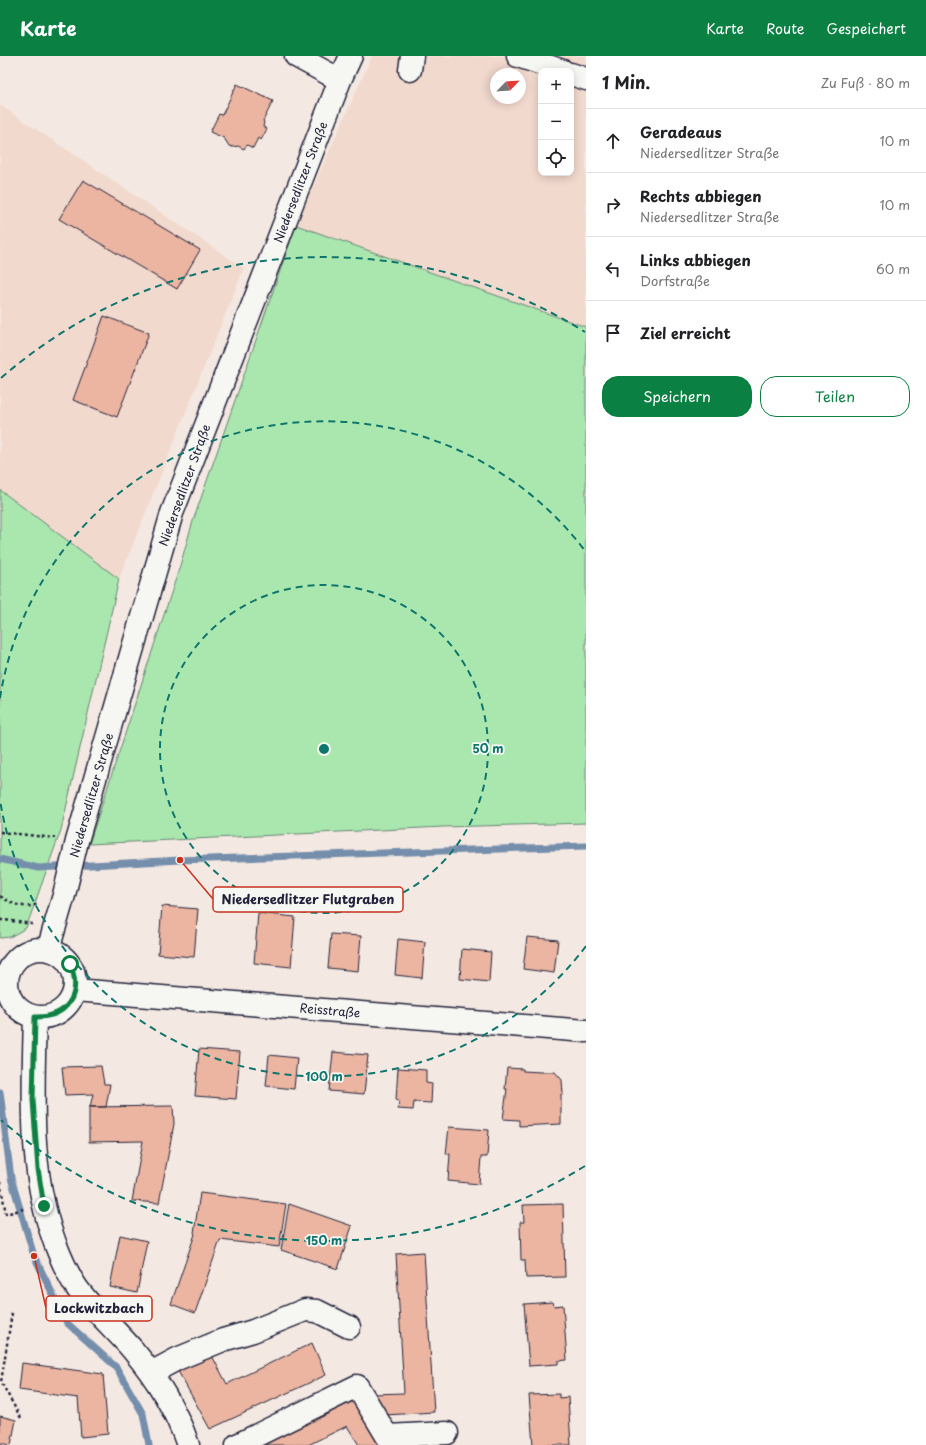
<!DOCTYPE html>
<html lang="de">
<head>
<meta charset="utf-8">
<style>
  :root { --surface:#fff; --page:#f2f2f2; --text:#202124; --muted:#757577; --line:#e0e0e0; --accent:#0b8043 }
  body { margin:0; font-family:"Playpen Sans",sans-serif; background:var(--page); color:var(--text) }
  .controls { position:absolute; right:12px; top:12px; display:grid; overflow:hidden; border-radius:8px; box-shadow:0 2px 10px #0003 }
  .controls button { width:36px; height:36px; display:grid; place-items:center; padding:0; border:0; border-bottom:1px solid var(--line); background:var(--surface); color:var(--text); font:20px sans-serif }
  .compass { position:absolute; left:490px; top:12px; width:36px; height:36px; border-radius:50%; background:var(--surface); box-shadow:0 2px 10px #0003; rotate:65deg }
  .stop { position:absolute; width:12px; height:12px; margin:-9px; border:3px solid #0b8043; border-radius:50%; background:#fff }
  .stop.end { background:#0b8043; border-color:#fff; box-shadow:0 1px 4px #0008 }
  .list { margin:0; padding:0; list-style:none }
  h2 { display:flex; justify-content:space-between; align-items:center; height:52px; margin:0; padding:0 16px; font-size:17px }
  h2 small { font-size:13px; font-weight:400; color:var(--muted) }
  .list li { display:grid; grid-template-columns:26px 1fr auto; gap:12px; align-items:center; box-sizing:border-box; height:64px; padding:0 16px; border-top:1px solid var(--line) }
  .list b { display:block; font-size:15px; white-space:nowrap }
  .list p { margin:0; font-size:13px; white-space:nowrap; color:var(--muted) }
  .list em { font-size:13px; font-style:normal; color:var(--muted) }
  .actions { display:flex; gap:8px; padding:12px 16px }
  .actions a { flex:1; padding:9px 0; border:1px solid var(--accent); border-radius:16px; text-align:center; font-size:14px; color:var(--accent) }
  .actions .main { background:var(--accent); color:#fff }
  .icon { flex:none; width:22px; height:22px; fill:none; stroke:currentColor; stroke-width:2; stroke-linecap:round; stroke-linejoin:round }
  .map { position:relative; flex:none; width:586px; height:1389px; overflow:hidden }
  header { display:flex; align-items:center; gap:24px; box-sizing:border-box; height:56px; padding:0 20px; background:var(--accent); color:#fff }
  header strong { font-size:19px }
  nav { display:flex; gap:22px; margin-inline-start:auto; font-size:14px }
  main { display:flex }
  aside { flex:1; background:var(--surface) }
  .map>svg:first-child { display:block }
  .built { fill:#f2d9ce; fill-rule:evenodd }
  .green { fill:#a9e7ae; stroke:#668474 }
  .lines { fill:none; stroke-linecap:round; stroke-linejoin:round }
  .stream { stroke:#758eac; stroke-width:7 }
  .building { fill:#ecb5a1; stroke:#22223b }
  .minor-casing { stroke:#22223b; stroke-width:25 }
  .path { stroke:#22223b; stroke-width:2.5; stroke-dasharray:3 3; stroke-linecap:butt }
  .minor { stroke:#f6f6f2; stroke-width:22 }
  .route { stroke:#0b8043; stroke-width:5 }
  .ring { fill:none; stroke:#0f766e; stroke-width:2; stroke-dasharray:7 5 }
  .labels { text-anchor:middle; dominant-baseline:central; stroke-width:3.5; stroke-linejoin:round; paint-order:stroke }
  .street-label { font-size:12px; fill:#22223b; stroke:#f6f6f2 }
  .centre { fill:#0f766e; stroke:#f6f6f2; stroke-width:2 }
  .ring-label { font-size:12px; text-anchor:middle; font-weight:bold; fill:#0f766e; stroke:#f6f6f2; stroke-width:3.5; stroke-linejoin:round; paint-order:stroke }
  .leader { fill:none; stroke:#c8321e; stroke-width:1.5 }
  .callout-dot { fill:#c8321e; stroke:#f6f6f2; stroke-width:1.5 }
  .callout { fill:#f6f6f2; stroke:#c8321e; stroke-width:1.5 }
  .callout-label { font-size:13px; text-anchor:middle; font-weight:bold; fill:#22223b }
</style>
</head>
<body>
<header>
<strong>Karte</strong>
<nav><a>Karte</a><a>Route</a><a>Gespeichert</a></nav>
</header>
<main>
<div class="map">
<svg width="586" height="1389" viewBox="0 0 586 1389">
  <rect width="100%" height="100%" fill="#f4e9e2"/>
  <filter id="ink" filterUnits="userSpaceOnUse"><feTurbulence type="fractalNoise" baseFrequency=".025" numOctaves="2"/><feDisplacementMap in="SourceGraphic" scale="8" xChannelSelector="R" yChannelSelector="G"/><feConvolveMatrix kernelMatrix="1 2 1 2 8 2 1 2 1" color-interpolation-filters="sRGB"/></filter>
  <g filter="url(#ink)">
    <path class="built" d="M372,0H586V271L296,169ZM541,15H571V117H541ZM496,18H520V42H496Z
      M0,49L244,212L119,523L0,434Z"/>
    <path class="green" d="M296,169L586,271V767L443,771L89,788L179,513L193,465Z
      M0,434L119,523L61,774L26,872L10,881L0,882Z"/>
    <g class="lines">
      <path class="stream" d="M0,803L38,812L180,804L586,790
        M0,1036L11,1122L34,1200L67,1267L116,1311L143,1358L149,1389"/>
    </g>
    <path class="building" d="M237,28L273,45L263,65L264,66L263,71L267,73L261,84L258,82L253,92L247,89L244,93L238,90L233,91L229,90L224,82L210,76L219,58L222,59Z
      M83,124L200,194L177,233L59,163Z
      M104,260L149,277L117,361L73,344Z
      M162,850L198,853L194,901L158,898Z
      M258,857L295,861L291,911L254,907Z
      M331,878L361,880L358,915L328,912Z
      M527,881L558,884L554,917L523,913Z
      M398,883L425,886L422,922L395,919Z
      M462,893L491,896L489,926L460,923Z
      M199,993L240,996L236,1043L195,1040Z
      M333,996L368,999L364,1038L329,1035Z
      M269,999L297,1002L294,1033L266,1030Z
      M101,1010L104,1028H110L106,1051H90L93,1038L65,1039L62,1011Z
      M398,1012L426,1014V1027L432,1028L431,1047L414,1046L413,1054L398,1053L399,1045L396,1044Z
      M507,1012L523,1013V1015L541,1016H555L562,1024L563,1038H561V1068L519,1070V1064L503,1063L507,1033H505Z
      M173,1050L174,1068L159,1147L132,1145L143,1085L89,1086V1051Z
      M449,1071L489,1074L487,1101H481L479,1128L448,1125L450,1098H446Z
      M200,1137L286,1148L279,1191L220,1184L195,1257L171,1248L195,1178L194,1177Z
      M289,1148L352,1170L338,1213L281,1194Z
      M563,1148L565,1221L526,1222L525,1204H521L520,1166H524L523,1149Z
      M120,1179L147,1185L137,1237L110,1231Z
      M424,1196L434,1356L386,1359L373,1338L404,1337L396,1198Z
      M553,1246L554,1250L563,1249L567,1304L558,1305V1308L529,1310L524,1248Z
      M312,1287L326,1319L210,1373L178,1315L211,1298L227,1328Z
      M22,1307L103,1318L108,1378L81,1381L78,1342L19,1334Z
      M559,1338V1342L568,1341L571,1389H533L529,1339Z
      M353,1343L382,1389H359L347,1370L308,1389H262Z
      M0,1360L16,1364L11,1389L0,1387Z"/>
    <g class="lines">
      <g class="minor-casing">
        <path id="minor" d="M296,0L340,24
          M518,0L563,15
          M410,14L412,0
          M571,18L586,23
          M7 927a34 34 0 1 1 68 0a34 34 0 1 1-68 0Z
          M48,894L64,839L77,785L172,457L340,24L351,0
          M75,934L586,975
          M35,961C33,1039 28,1124 59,1197C64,1209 70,1222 77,1232C93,1254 114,1272 132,1293C156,1321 176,1354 188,1389
          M151,1317L177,1303L223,1284L253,1275L305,1254L317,1255L349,1271
          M237,1389L357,1330L387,1380L447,1377"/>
      </g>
      <path class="path" d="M0,776L55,782
        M0,840C14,849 23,853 39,848
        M0,864C11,864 21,867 33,868
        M0,1126L6,1158L23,1153
        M12,1257L1,1326L22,1364"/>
      <use href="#minor" class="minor"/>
    </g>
  </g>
  <g class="lines" filter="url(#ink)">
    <path class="route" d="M44,1150L38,1113L33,1044L35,961C67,962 83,938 70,908"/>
  </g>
  <g class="ring">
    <circle cx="324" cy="693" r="164"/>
    <path d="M586 890A328 328 0 0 1 0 744M0 642A328 328 0 0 1 586 496"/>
    <path d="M585 1110A492 492 0 0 1 1 1064M1 322A492 492 0 0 1 585 276"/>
  </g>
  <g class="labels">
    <g class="street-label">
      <text transform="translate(300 126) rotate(-69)">Niedersedlitzer Straße</text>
      <text transform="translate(184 429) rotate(-70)">Niedersedlitzer Straße</text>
      <text transform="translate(91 739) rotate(-74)">Niedersedlitzer Straße</text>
      <text transform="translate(330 954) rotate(5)">Reisstraße</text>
    </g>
  </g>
  <circle cx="324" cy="693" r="6" class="centre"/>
  <g class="ring-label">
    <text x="488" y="697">50 m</text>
    <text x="324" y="1025">100 m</text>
    <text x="324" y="1189">150 m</text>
  </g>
  <path class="leader" d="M180 804L213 843M34 1200L46 1252"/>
  <g class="callout-dot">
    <circle cx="180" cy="804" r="4"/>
    <circle cx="34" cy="1200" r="4"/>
  </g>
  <g class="callout">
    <rect x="213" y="831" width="190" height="25" rx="4"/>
    <rect x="46" y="1240" width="106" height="25" rx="4"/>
  </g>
  <g class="callout-label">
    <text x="308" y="848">Niedersedlitzer Flutgraben</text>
    <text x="99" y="1257">Lockwitzbach</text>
  </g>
</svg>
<div class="controls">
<button>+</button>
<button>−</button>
<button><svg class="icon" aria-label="locate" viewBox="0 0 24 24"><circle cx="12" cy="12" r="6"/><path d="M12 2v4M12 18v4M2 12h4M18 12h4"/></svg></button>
</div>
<svg class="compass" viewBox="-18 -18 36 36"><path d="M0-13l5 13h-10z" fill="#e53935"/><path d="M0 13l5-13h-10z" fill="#757577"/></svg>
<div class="stop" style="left:70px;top:908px"></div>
<div class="stop end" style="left:44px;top:1150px"></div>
</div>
<aside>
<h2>1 Min.<small>Zu Fuß · 80 m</small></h2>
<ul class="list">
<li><svg class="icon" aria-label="ahead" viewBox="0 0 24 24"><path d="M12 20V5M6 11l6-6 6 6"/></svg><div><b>Geradeaus</b><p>Niedersedlitzer Straße</p></div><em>10 m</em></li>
<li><svg class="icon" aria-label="right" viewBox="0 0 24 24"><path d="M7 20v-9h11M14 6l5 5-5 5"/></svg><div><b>Rechts abbiegen</b><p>Niedersedlitzer Straße</p></div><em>10 m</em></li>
<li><svg class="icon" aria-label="left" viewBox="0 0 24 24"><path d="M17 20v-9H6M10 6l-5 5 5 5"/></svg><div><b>Links abbiegen</b><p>Dorfstraße</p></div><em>60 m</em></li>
<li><svg class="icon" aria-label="arrive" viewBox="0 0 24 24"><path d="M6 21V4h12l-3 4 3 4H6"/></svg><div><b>Ziel erreicht</b></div></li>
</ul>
<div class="actions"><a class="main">Speichern</a><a>Teilen</a></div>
</aside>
</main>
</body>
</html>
